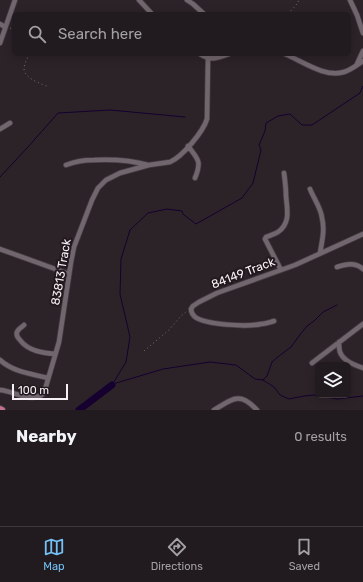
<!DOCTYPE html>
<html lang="en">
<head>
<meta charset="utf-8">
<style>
  :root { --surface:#211a1f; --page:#2d272c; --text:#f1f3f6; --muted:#a2a1a4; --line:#3e383d; --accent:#73c1f5 }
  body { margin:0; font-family:Rubik,sans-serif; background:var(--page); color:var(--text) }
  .controls { position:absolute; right:12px; bottom:12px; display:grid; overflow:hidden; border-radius:6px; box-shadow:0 2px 10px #0003 }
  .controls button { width:36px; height:36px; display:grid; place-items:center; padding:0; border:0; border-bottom:1px solid var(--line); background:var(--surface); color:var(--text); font:20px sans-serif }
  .scale { position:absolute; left:12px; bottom:10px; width:56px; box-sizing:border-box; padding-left:4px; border:2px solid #f6eff3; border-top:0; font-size:11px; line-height:14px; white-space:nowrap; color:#f6eff3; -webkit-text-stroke:3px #22191f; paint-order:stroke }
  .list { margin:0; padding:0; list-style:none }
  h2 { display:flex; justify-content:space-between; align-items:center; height:52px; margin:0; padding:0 16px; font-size:17px }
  h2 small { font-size:13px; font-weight:400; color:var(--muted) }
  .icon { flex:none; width:22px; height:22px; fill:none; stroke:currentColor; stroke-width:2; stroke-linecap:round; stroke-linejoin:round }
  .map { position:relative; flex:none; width:363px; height:410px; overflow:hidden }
  .search { position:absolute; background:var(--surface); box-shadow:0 2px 10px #0003; left:12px; right:12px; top:12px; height:44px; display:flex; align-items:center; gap:10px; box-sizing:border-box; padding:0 14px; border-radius:6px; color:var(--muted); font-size:15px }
  .sheet { height:116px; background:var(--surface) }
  nav { display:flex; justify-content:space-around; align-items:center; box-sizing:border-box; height:56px; border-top:1px solid var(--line); background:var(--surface); font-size:11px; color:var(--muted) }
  nav a { display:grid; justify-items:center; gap:2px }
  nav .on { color:var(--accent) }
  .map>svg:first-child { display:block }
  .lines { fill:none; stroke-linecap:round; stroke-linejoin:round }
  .stream { stroke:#15002f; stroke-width:1 }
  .river { stroke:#15002f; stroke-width:7 }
  .minor-casing { stroke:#463e44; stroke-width:6 }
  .major-casing { stroke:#463e44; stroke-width:8 }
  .path { stroke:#786f75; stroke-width:1; stroke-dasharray:1 3; stroke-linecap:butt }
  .minor { stroke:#71666d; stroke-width:4.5 }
  .major { stroke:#c37190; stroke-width:6 }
  .labels { text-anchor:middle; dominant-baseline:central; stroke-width:4; stroke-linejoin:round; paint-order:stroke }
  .street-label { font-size:12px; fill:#f6eff3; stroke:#22191f }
</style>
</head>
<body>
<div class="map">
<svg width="363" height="410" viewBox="0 0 363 410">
  <rect width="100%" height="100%" fill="#2c2329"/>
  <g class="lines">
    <path class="stream" d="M0,177L28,147L58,113L110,110L185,117
      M263,380L267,376L272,362L279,356L291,347L299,336L307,326L314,321L323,312L337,305
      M113,384L163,369L210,362L236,365L255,379L263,380L274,387L280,395L289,399L304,396L314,395L337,399L363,396
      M112,385L126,362L130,337L120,294L121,259L130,230L148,213L167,209L182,211L183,214L196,224L242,198L253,183L261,150L259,145L265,131L266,123L278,116L290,114L302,125H312L360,93L363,86"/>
    <path class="river" d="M79,410L112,385"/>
    <g class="minor-casing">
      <path id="minor" d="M139,0L152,14
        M187,0L193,4L204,14
        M350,0L357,15L363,33
        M0,24L5,27
        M0,43L15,0
        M200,54C211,61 218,58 229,54
        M285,54C302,61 325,78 344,72C351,70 357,65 363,61
        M357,64L363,51
        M0,129L10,123
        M188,146C198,159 202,161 195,178
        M66,165C76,161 84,160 94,160C113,159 130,160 148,165
        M310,189C314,199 321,208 322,218C325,230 322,241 320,253
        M0,249L69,274
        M337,267C346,264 355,262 363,269
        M281,270L265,239L266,237C271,235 275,234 278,232C291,223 287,209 286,196C286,188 285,181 284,173
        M274,321C270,322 266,324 261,324C247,327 207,325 195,317C192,314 191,312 191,309L193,306L199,302L217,293L295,265L363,234
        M24,325C22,327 18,329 17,332C16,335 18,338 20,340C28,351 43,353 55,354
        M339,342C339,345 339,349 340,352C343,361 355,365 363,368
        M0,360C13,372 32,374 48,378
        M312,363L363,324
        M0,390C14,391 32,404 44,393L59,342L71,262L74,247L92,200L98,188L106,180L120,173L149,165L170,162C182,157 203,132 207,119L208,58
        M214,410C233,399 239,391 257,410"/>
    </g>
    <g class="major-casing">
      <path id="major" d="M0,409L2,410"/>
    </g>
    <path class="path" d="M288,14L297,4L299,0
      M10,28L14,30
      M29,54C27,59 24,65 24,69C25,79 42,84 49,87
      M144,351L169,330L180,317L187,311"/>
    <use href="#minor" class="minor"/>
    <use href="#major" class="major"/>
  </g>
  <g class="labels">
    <g class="street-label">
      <text transform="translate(61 272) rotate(-80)">83813 Track</text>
      <text transform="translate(243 273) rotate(-21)">84149 Track</text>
    </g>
  </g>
</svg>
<div class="controls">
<button><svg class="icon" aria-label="layers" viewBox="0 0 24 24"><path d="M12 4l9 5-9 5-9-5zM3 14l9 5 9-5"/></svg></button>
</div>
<div class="scale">100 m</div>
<div class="search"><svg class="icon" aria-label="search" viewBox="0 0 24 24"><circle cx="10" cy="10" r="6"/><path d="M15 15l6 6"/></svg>Search here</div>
</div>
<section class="sheet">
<h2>Nearby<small>0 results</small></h2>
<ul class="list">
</ul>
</section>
<nav>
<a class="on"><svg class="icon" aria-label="map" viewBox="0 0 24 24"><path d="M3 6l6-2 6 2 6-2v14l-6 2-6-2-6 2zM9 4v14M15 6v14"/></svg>Map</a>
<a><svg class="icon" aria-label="directions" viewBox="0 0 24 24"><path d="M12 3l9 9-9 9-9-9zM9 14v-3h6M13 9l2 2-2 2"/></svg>Directions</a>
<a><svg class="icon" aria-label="saved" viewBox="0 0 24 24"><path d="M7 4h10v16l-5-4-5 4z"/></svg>Saved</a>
</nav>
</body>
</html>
